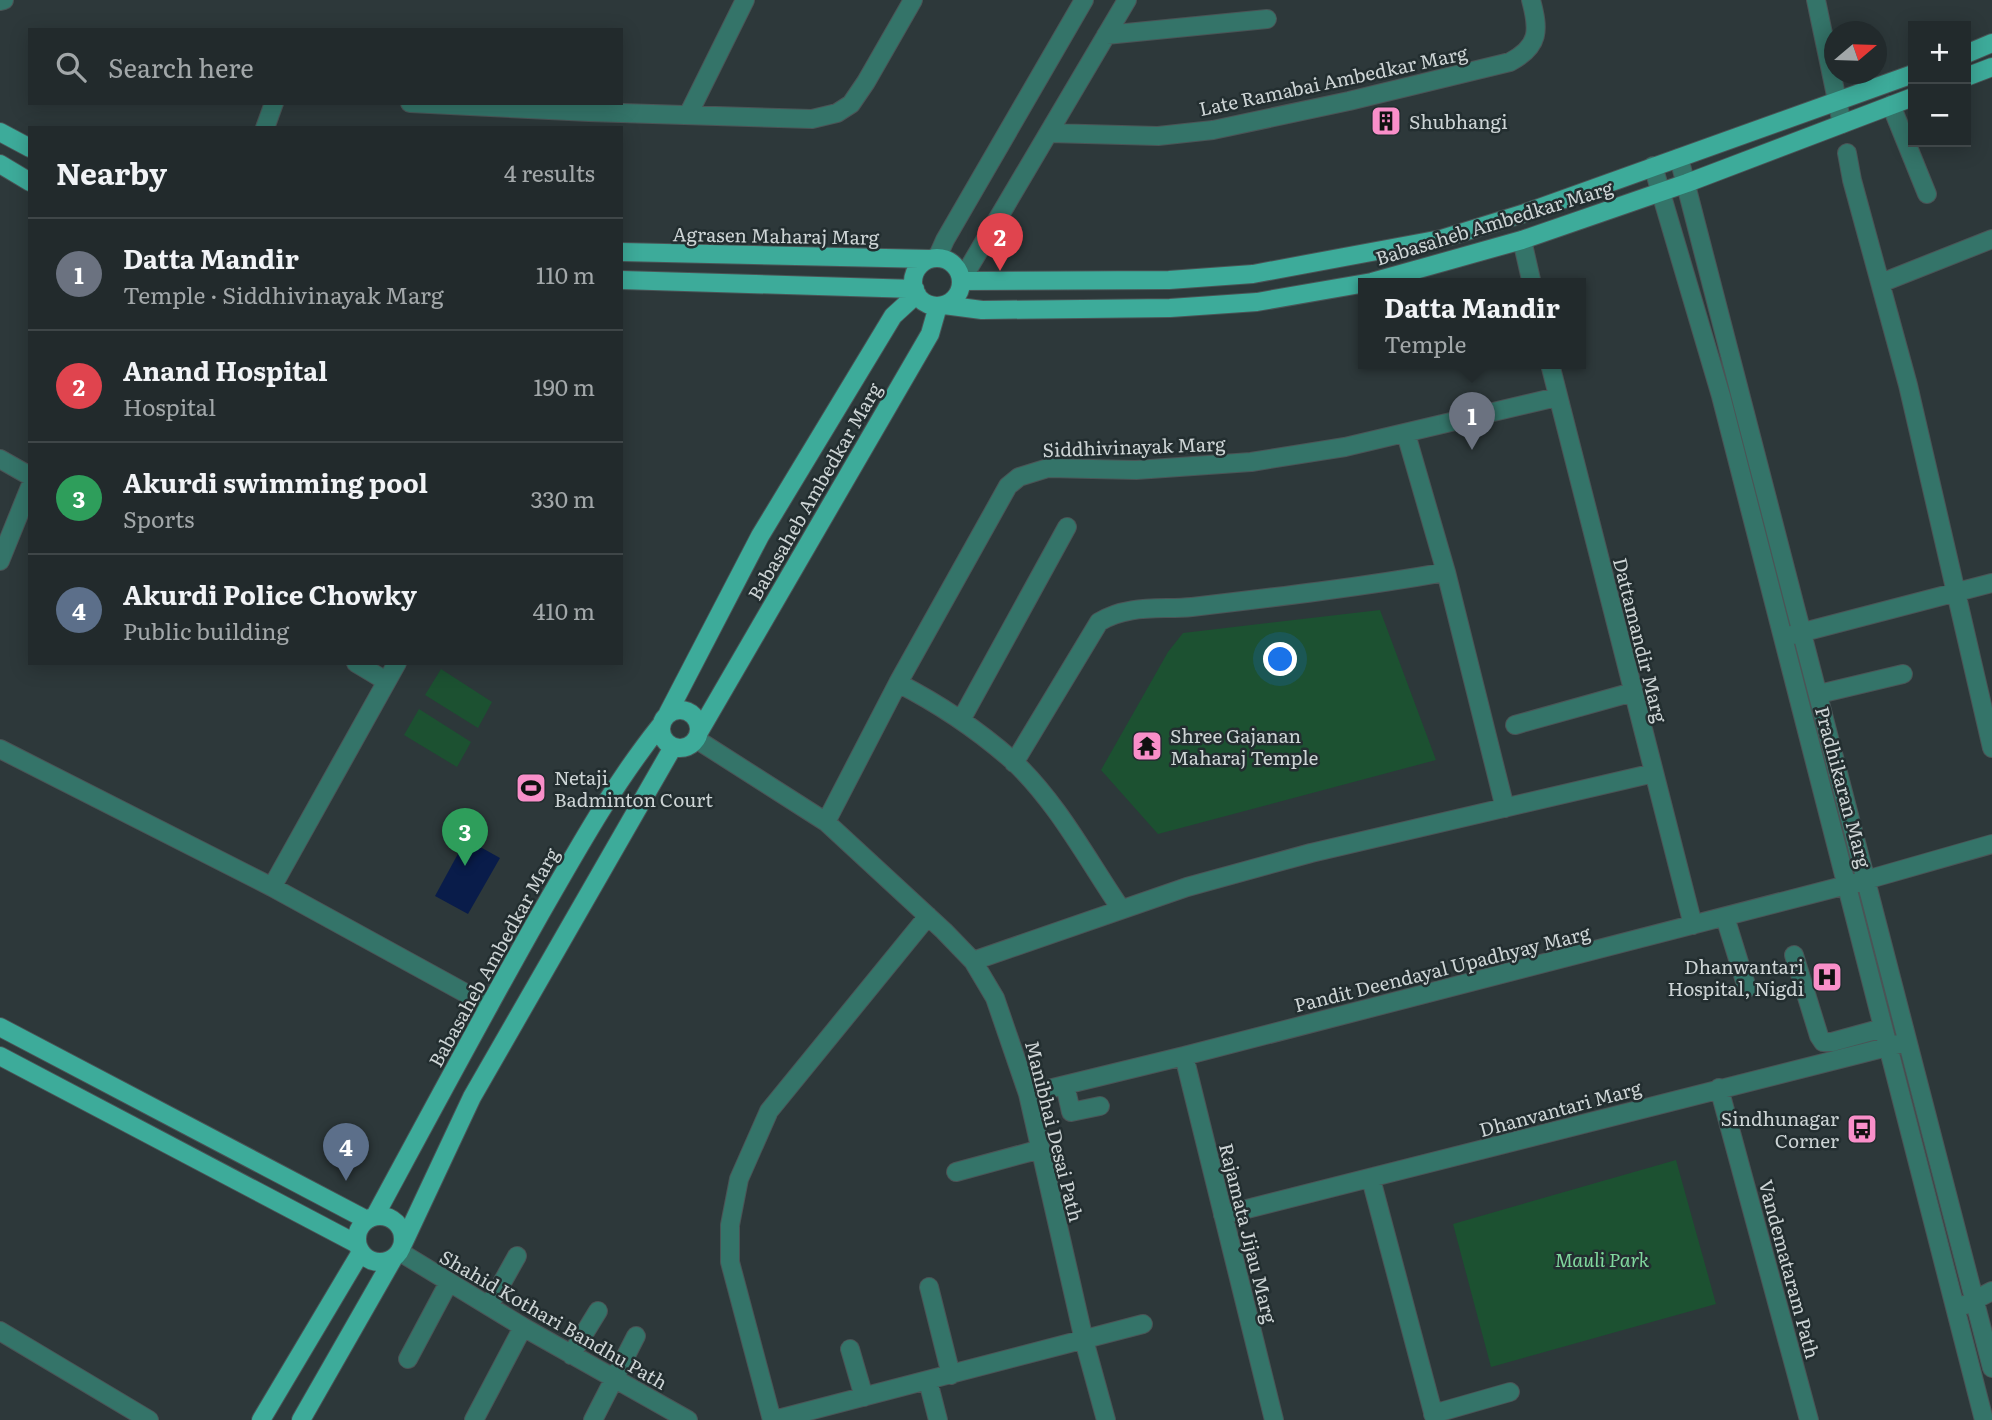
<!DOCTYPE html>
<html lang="en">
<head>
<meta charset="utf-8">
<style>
  :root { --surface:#222a2c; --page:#2e3638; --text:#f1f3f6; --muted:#a2a7a9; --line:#3f4648; --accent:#ea580c }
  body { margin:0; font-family:Literata,serif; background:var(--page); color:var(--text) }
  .controls { position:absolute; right:21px; top:21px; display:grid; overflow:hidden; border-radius:0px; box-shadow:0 4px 18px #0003 }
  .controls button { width:63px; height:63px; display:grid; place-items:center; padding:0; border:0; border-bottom:2px solid var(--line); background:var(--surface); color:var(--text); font:35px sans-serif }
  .compass { position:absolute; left:1824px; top:21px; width:63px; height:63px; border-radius:50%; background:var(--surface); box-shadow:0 4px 18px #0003; rotate:71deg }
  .you { position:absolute; left:1281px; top:660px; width:24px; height:24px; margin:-18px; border:5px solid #fff; border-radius:50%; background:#1a73e8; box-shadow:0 0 0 10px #1a73e833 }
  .badge { display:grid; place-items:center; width:46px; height:46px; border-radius:50%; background:var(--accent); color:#fff; font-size:23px; font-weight:700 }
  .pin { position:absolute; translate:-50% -58px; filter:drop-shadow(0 2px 4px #0008) }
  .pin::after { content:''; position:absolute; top:37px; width:24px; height:21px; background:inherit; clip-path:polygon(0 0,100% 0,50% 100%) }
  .popup { position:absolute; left:1358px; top:278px; width:228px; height:91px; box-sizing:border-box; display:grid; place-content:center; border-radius:0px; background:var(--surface); filter:drop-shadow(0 2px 5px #0005); font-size:23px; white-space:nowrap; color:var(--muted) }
  .popup b { font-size:26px; color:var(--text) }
  .popup::after { content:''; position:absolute; left:50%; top:100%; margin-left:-14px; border:14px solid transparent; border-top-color:var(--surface) }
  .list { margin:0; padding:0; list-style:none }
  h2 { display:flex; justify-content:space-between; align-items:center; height:91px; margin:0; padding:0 28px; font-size:30px }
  h2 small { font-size:23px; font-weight:400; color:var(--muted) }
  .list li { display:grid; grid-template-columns:46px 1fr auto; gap:21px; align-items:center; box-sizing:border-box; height:112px; padding:0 28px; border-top:2px solid var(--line) }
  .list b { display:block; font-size:26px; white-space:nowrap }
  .list p { margin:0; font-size:23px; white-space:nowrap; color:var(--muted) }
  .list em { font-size:23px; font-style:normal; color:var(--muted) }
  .icon { flex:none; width:38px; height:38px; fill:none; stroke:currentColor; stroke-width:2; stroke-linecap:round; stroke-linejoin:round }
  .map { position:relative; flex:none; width:1992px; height:1420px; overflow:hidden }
  .search { position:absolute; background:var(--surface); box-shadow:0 4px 18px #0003; left:28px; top:28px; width:595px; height:77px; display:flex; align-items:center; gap:18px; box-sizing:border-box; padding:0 24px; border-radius:0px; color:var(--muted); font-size:26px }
  .panel { position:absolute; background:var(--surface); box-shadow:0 4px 18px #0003; left:28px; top:126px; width:595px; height:539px; border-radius:0px }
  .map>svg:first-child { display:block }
  .green { fill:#1c5131 }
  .water { fill:#091c4a }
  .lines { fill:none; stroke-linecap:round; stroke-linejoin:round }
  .minor-casing { stroke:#4a5456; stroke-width:20 }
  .major-casing { stroke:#4a5456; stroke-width:20 }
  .minor { stroke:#347469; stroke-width:18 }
  .major { stroke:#3dab9a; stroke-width:18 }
  .labels { text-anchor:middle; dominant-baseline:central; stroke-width:5; stroke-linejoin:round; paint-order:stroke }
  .street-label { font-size:19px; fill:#cdd4d5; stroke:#232e30 }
  .poi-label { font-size:19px; fill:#cdd4d5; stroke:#232e30; text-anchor:start }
  .park-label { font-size:19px; font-style:italic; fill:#80d89e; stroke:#232e30 }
</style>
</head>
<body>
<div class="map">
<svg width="1992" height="1420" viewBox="0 0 1992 1420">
  <rect width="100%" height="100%" fill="#2d383a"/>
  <path class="green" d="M1380,610L1436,760L1158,834L1101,770L1168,652L1183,633Z
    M441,669L492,702L478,728L425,695Z
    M419,709L471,742L457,767L404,735Z
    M1676,1160L1716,1304L1491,1367L1453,1224Z"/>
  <path class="water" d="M466,839L500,858L468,914L435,896Z"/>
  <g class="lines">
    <g class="minor-casing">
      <path id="minor" d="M1816,0L1842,124
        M0,1L4,0
        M1106,35L1267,19
        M410,103L589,112L812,119L837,113L851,104L866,82L913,0
        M1891,105L1927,194
        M688,115L745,0
        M265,128L274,103
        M1049,133L1158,136L1213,130L1349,101L1510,62C1540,46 1539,30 1531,0
        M1847,153L1852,180L1908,385L1992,748
        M1679,158L1992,1368
        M1653,166L1721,396L1984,1420
        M1522,240L1532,284
        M937,258L945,240L1084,0
        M961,281L1127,0
        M1881,283L1992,239
        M1550,364L1693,925
        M1406,434L1446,572L1505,808
        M0,459L30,476
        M0,561L30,487
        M1792,635L1992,583
        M356,663L386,681
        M898,683C939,704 978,730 1013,761C1057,802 1087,859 1121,909
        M1819,694L1903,674
        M961,720L1067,527
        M1515,725L1633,692
        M696,739L826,822L944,931L973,961L995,998L1028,1094L1084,1340L1106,1420
        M0,749L272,887L489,1006
        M1014,763L1099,622C1128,604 1161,610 1192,607C1277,597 1362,587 1446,572
        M826,822L898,683L1008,486L1019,477L1048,468L1136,470L1251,462L1345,447L1557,397
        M272,887L397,663
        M1725,917L1747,988
        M1794,955L1819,1036L1823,1042H1832L1883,1028
        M973,961L1187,887L1311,853L1654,773
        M1184,1056L1274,1420
        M1065,1085L1071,1112L1100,1106
        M1719,1088L1809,1420
        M1028,1094L1184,1056L1866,880L1992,844
        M956,1172L1041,1149
        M1371,1179L1435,1420
        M1223,1215L1899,1044
        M400,1252L523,1327L688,1420
        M929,1287L951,1375
        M1965,1305L1992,1291
        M489,1306L517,1256
        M0,1331L149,1420
        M850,1349L864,1397
        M571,1355L598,1311
        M408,1359L449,1282
        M928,1381L938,1420
        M1433,1414L1510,1392
        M474,1420L523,1327
        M593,1420L636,1336
        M772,1420L730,1262V1225L739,1179L769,1111L928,916
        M774,1420L1143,1324"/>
    </g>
    <g class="major-casing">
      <path id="major" d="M1966,54L1992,43
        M1966,77L1992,67
        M0,132L30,148
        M0,164L30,182
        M621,252L930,259
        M913 282a24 24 0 1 1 48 0a24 24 0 1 1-48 0Z
        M621,280L915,289
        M961,281L1169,280L1253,274L1441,239L1525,213L1913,74
        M944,305L982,310L1170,308L1257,302L1372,282L1522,240L1687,183L1913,97
        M661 729a19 19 0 1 1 38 0a19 19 0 1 1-38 0Z
        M668,713L760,536L893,316L917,294
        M699,732L930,334L938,306
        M0,1027L367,1220
        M0,1056L357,1244
        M357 1239a23 23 0 1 1 46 0a23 23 0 1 1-46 0Z
        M375,1216C429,1116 482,1017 538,918C576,852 612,786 660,726
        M403,1244L472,1097L673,747
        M261,1420L361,1252
        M301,1420L393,1259"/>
    </g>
    <use href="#minor" class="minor"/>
    <use href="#major" class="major"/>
  </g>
  <defs>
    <g id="building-square" transform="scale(1.575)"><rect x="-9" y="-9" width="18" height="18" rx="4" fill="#f98fc9" stroke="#232e30"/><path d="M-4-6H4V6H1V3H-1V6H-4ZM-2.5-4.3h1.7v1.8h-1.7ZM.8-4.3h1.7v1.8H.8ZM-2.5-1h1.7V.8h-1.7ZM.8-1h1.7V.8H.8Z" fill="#111"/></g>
    <g id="temple-square" transform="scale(1.575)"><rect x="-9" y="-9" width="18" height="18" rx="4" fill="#f98fc9" stroke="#232e30"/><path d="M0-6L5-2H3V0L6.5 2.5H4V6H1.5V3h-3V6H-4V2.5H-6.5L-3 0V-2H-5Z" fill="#111"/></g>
    <g id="stadium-square" transform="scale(1.575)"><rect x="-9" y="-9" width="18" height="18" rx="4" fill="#f98fc9" stroke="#232e30"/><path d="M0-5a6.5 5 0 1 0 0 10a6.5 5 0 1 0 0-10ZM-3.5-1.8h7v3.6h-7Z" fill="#111"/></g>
    <g id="hospital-square" transform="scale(1.575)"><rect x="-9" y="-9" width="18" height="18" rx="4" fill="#f98fc9" stroke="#232e30"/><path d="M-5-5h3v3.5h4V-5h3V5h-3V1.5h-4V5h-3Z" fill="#111"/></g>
    <g id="bus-square" transform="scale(1.575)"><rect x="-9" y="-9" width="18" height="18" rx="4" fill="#f98fc9" stroke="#232e30"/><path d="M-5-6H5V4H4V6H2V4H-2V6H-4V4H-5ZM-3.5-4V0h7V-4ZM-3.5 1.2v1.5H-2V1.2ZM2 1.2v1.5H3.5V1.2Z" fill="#111"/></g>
  </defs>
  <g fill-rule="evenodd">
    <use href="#building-square" x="1386" y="121"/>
    <use href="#temple-square" x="1147" y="746"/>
    <use href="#stadium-square" x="531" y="788"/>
    <use href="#hospital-square" x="1827" y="977"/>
    <use href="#bus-square" x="1862" y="1129"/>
  </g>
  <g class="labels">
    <g class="street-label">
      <text transform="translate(1333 80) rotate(-12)">Late Ramabai Ambedkar Marg</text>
      <text transform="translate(1494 222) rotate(-17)">Babasaheb Ambedkar Marg</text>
      <text transform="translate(776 235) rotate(1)">Agrasen Maharaj Marg</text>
      <text transform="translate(1134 446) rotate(-2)">Siddhivinayak Marg</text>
      <text transform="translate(814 491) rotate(-60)">Babasaheb Ambedkar Marg</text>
      <text transform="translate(1641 640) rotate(76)">Dattamandir Marg</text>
      <text transform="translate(1844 787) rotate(75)">Pradhikaran Marg</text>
      <text transform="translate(493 957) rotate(-61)">Babasaheb Ambedkar Marg</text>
      <text transform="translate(1442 968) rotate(-14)">Pandit Deendayal Upadhyay Marg</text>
      <text transform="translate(1560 1108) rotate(-15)">Dhanvantari Marg</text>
      <text transform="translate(1055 1131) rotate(76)">Manibhai Desai Path</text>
      <text transform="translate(1249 1233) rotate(76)">Rajamata Jijau Marg</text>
      <text transform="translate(1790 1269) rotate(75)">Vandemataram Path</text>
      <text transform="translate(554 1319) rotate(30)">Shahid Kothari Bandhu Path</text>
    </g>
    <g class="poi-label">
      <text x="1409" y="121">Shubhangi</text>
      <text x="1170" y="735">Shree Gajanan<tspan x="1170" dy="22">Maharaj Temple</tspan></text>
      <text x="554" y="777">Netaji<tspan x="554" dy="22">Badminton Court</tspan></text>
      <text x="1804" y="966" text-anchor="end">Dhanwantari<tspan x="1804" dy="22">Hospital, Nigdi</tspan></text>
      <text x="1839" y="1118" text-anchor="end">Sindhunagar<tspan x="1839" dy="22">Corner</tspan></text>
    </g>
    <g class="park-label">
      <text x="1602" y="1259">Mauli Park</text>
    </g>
  </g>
</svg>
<div class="controls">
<button>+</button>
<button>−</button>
</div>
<svg class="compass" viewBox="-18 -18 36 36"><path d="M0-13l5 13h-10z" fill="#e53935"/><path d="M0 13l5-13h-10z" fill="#a2a7a9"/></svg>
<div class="you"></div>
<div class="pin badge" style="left:1472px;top:450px;background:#6b7280">1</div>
<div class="popup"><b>Datta Mandir</b>Temple</div>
<div class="pin badge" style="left:1000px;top:271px;background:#e0444e">2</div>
<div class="pin badge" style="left:465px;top:866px;background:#2e9e5b">3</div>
<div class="pin badge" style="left:346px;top:1181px;background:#5c6f8a">4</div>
<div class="search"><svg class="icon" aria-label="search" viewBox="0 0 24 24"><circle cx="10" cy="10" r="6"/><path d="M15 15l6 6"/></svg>Search here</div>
<section class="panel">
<h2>Nearby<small>4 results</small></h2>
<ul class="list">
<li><span class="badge" style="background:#6b7280">1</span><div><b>Datta Mandir</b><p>Temple · Siddhivinayak Marg</p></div><em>110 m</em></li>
<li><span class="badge" style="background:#e0444e">2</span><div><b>Anand Hospital</b><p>Hospital</p></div><em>190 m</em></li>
<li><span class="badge" style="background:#2e9e5b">3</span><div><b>Akurdi swimming pool</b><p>Sports</p></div><em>330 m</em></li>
<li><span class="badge" style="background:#5c6f8a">4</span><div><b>Akurdi Police Chowky</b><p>Public building</p></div><em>410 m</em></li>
</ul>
</section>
</div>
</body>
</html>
